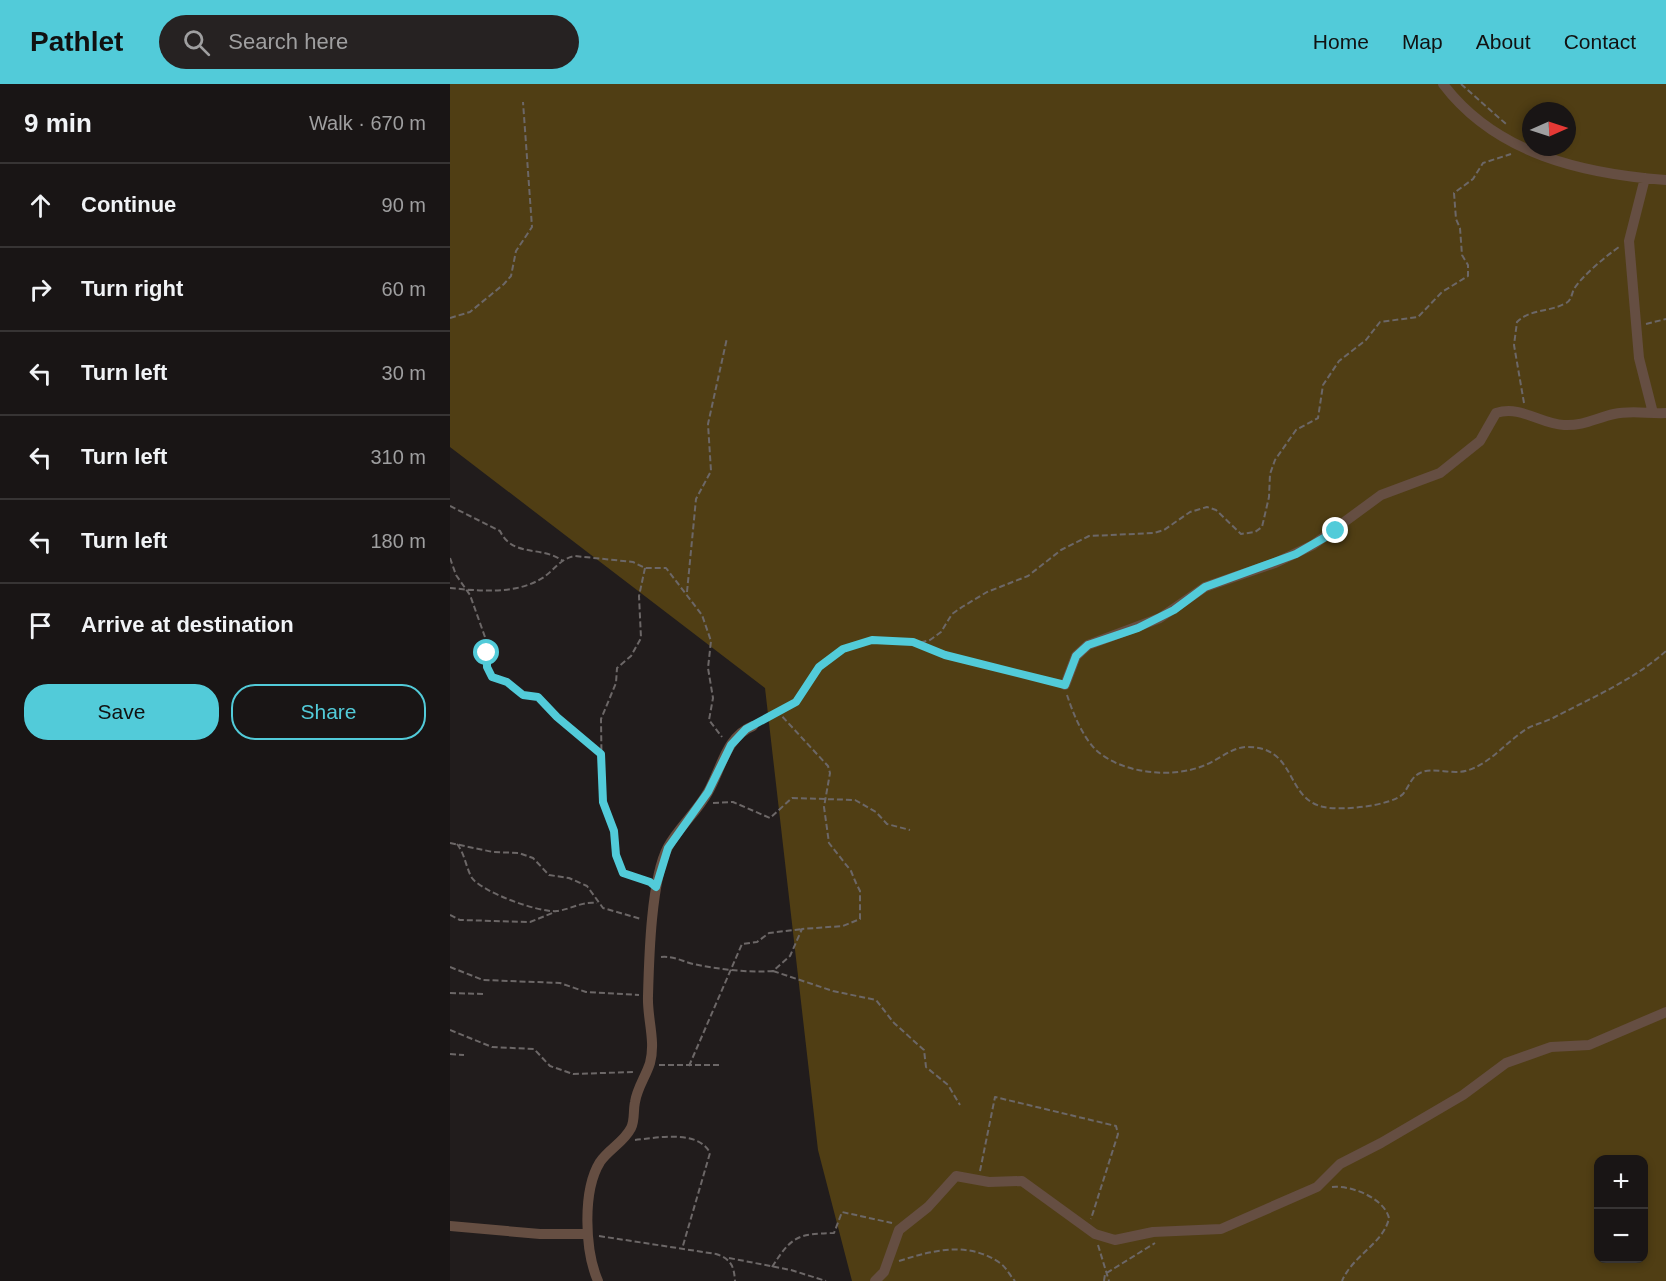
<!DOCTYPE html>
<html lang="en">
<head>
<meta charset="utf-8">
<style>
  :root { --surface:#191515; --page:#262222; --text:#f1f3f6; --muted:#9f9fa0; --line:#373434; --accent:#52cbd9 }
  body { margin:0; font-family:Arial,sans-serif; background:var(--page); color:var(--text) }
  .controls { position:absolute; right:18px; bottom:18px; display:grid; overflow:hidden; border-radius:12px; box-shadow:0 3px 9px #0003 }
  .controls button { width:54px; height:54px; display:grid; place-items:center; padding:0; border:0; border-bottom:2px solid var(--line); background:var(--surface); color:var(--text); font:30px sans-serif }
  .compass { position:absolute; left:1072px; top:18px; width:54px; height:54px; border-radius:50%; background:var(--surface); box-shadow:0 3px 9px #0003; rotate:87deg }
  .stop { position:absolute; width:18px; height:18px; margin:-14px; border:4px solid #52cbd9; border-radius:50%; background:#fff }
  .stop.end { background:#52cbd9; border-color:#fff; box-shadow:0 2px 6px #0008 }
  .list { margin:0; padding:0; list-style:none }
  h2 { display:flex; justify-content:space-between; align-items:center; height:78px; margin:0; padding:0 24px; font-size:26px }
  h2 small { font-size:20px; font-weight:400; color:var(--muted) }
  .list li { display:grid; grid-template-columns:39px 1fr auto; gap:18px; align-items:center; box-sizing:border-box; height:84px; padding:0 24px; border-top:2px solid var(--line) }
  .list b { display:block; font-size:22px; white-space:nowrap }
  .list em { font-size:20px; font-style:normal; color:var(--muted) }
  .actions { display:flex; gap:12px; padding:18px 24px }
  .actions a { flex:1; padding:14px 0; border:2px solid var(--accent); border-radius:24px; text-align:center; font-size:21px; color:var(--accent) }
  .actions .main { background:var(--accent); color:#111 }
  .icon { flex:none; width:33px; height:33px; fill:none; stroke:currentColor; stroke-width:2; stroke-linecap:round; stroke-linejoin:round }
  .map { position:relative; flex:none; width:1216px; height:1197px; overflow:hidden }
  header { display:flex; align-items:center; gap:36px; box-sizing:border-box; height:84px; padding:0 30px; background:var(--accent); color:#111 }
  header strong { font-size:28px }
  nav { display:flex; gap:33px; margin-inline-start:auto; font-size:21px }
  .search { width:420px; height:54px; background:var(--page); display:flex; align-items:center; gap:15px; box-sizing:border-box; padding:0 21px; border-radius:33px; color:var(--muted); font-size:22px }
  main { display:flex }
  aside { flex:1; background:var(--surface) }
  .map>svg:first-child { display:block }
  .green { fill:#503e14; fill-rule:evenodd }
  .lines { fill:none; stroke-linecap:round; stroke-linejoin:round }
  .path { stroke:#6c6767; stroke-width:2; stroke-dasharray:6 3; stroke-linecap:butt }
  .minor { stroke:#654e42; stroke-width:10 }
  .route { stroke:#52cbd9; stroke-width:8 }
</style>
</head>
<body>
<header>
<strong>Pathlet</strong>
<div class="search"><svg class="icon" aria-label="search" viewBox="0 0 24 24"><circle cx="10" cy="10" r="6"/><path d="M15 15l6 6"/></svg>Search here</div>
<nav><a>Home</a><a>Map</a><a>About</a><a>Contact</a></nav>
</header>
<main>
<aside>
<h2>9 min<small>Walk · 670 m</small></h2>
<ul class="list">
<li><svg class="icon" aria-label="ahead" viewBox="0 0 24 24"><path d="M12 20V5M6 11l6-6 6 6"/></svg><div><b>Continue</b></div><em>90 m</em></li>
<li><svg class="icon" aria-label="right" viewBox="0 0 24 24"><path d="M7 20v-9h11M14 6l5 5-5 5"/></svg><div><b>Turn right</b></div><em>60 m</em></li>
<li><svg class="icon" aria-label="left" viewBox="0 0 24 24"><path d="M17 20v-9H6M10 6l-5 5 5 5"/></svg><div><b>Turn left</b></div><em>30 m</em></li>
<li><svg class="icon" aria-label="left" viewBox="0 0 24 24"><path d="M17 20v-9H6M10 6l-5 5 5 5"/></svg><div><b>Turn left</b></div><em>310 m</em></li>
<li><svg class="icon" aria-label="left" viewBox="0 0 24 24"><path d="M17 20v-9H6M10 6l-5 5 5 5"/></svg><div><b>Turn left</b></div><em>180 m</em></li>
<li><svg class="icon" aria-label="arrive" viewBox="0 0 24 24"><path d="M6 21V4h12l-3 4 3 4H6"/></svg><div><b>Arrive at destination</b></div></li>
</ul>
<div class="actions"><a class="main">Save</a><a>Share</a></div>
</aside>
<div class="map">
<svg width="1216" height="1197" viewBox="0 0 1216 1197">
  <rect width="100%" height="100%" fill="#211c1c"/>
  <path class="green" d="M0,0H1216V1197H402L368,1066L315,604L0,363ZM1081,27H1117V63H1081ZM1148,1076H1194V1174H1148Z"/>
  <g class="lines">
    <path class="path" d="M1011,0L1056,40
      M0,234L20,228L54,200L61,192L66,167L82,143L73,18
      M1196,240L1216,235
      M1074,319L1064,261L1067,238C1080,225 1099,228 1114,220C1122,217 1121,211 1124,205C1132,192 1156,172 1169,163
      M0,422L50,447C63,474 91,461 113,477
      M0,474L6,491L20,511L35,553L39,591L57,598L73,611L88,613L107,633L151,671
      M195,484L189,512L191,554L181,572L167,584L166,599L151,635L152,710L164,747L166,771L173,789L196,797
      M0,504C30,507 67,511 94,493C104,486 111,474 125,472L183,478L195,484H216L252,531L261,557L258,584L263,614L259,636L272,653
      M237,508L246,415L261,387L258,340L277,254
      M466,560L495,571L605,598
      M617,611C623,629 632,652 646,666C672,690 724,695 755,681C769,676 780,664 796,663C848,662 834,715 874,723C890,727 941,722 953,710C959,703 961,693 970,689C984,682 1002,692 1019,686C1042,678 1057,657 1078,644C1086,640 1095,638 1103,634C1141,614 1184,596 1216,567
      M313,637L346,618L369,583L393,565L422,556L469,559L480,556L491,548L502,530L512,523L537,508L578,492L611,466L639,452L704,449L714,446L740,428L757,423L766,426L791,450L805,448L812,443L819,413L820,390L825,376L846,346L868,334L873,301L889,277L916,256L930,238L968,233L992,208L1018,192V181L1012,171L1010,144L1006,135L1004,109L1023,95L1033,79L1061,70
      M263,719L283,718L320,734L342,714L405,716L426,728L437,740L460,746
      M0,759L43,768L69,769L83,774L99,791L119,794L137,802L153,824L191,835
      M7,760C15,770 16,784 22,794C32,808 89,829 107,827C122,825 132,817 147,819
      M0,831L10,836L80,838L105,828
      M211,873C224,872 231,877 243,880C269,885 296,889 323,887L340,872L352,845L393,842L410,835V807L406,799L401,787L379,759L374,723L380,689L378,682L329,629
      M0,883L33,896L110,899L136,908L189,911
      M323,887L383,907L426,916L444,939L474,966L476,983L498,1001L510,1021
      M0,909L36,910
      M0,946L42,963L84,965L100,982L123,990L184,988
      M0,970L14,971
      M209,981H269
      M239,982L292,860L307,858L319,849L352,845
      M185,1056C206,1054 248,1045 260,1069L232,1165
      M530,1087L545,1013L666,1042L668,1050L641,1135
      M882,1103C901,1101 934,1114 939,1134C934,1159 903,1171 892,1197
      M149,1152L266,1170C281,1175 284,1182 285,1197
      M648,1161L659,1197
      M279,1174L341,1186L376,1197
      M449,1177C484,1166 518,1157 550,1179C557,1184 560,1192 565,1197
      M322,1183C342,1152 347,1150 384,1149L392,1128L442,1139
      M654,1197L655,1190L705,1159"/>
    <path class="minor" d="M993,0C1046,70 1133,90 1216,96
      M1195,94L1179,157L1189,274L1203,329
      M615,601L626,572L638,561L710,534L755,503L825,479L863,461L931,411L990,389L1030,357L1046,329C1071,321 1090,340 1114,341C1133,342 1146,334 1164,330C1181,326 1199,330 1216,329
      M0,1142L90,1150H137
      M148,1197C135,1167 132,1107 150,1078C159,1065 174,1058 181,1044C185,1036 183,1027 185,1018C187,1004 196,992 200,979C206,957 197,934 198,912C199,875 201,794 218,763C228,744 247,728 258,708C271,686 276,652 303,642
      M425,1197L434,1188L449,1146L478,1123L506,1092L539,1098L572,1097L645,1150L665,1156L703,1148L771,1145L867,1103L890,1080L931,1059L1013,1011L1056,979L1101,963L1139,961L1216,928"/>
  </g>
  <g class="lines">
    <path class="route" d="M37,569V583L42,593L57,598L73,611L88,613L107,633L151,670L153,718L164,747L166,771L173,789L200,798L206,803L218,764L258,708L281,661L296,645L346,618L369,583L393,565L422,556L463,558L495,571L615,601L626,572L638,561L688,544L724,526L755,503L846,470L886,447"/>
  </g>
</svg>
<div class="controls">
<button>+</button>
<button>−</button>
</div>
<svg class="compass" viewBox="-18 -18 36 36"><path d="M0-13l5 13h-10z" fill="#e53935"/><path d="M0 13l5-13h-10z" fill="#9f9fa0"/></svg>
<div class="stop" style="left:37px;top:569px"></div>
<div class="stop end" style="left:886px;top:447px"></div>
</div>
</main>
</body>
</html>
